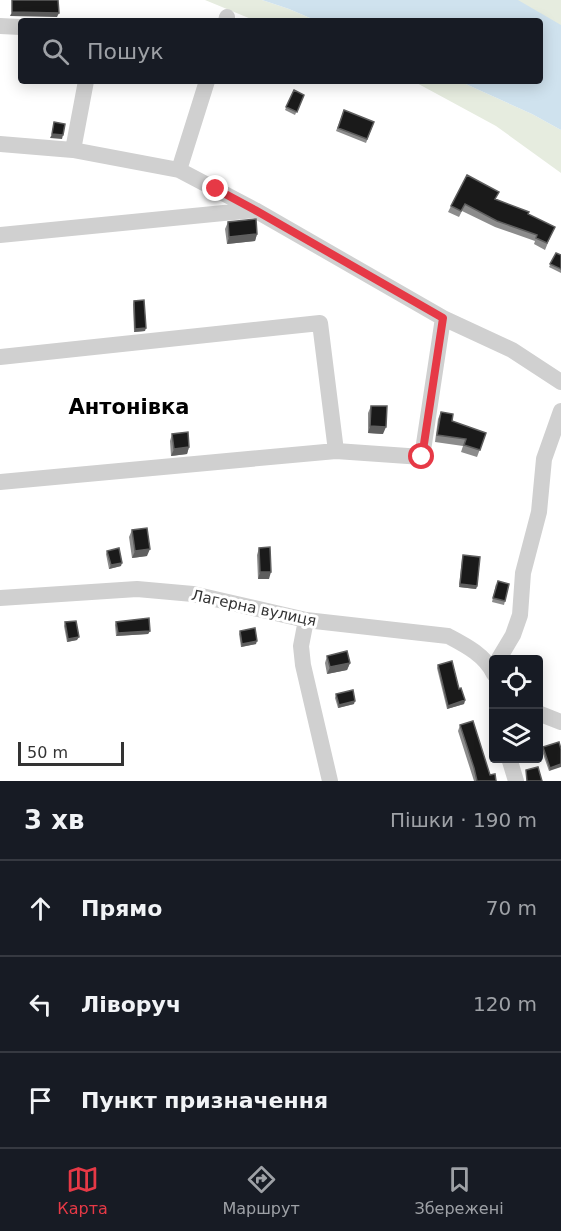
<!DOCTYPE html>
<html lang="uk">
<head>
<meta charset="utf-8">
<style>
  :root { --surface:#171b24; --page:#242831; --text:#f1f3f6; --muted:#9ea1a6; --line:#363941; --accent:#e63946 }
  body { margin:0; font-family:"DejaVu Sans",sans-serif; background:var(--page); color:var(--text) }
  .controls { position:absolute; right:18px; bottom:18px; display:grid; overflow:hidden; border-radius:6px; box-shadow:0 3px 15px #0003 }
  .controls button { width:54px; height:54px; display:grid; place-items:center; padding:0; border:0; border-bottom:2px solid var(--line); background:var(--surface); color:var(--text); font:30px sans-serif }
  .scale { position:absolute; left:18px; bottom:15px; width:106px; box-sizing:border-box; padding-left:6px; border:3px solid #333; border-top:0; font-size:16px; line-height:21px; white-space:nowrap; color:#333; -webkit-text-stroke:4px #fff; paint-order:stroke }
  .stop { position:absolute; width:18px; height:18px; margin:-14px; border:4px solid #e63946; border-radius:50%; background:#fff }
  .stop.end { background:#e63946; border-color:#fff; box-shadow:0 2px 6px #0008 }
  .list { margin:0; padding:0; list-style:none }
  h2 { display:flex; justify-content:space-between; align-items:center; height:78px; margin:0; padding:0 24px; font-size:26px }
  h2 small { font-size:20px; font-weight:400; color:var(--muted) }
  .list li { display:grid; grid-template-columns:39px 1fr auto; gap:18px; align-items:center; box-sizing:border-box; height:96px; padding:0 24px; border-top:2px solid var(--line) }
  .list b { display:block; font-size:22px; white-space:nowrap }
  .list em { font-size:20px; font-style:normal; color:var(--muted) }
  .icon { flex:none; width:33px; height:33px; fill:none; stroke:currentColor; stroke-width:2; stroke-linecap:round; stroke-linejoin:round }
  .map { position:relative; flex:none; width:561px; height:781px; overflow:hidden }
  .search { position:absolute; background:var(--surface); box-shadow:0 3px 15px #0003; left:18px; right:18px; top:18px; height:66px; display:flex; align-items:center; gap:15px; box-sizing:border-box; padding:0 21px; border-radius:6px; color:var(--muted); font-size:22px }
  .sheet { height:366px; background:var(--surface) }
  nav { display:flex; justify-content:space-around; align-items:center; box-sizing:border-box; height:84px; border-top:2px solid var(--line); background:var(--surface); font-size:16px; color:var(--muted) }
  nav a { display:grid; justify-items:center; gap:3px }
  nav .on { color:var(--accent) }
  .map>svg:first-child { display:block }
  .green { fill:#e6ecdf }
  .water { fill:#cfe2ee }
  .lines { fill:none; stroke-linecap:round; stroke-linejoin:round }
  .minor { stroke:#d0d0d0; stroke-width:16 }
  .wall { fill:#8c8c8c }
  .shaded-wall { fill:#5f5f5f }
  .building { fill:#1a1a1a; stroke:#5f5f5f; stroke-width:1.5 }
  .route { stroke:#e63946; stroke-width:8 }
  .labels { text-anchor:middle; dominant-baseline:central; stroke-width:6; stroke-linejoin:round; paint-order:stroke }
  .street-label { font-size:15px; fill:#333; stroke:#fff }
  .district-label { font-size:21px; font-weight:bold; fill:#000; stroke:#fff }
</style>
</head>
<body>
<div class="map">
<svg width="561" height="781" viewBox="0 0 561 781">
  <rect width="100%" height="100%" fill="#fff"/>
  <path class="green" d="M205,0H262L289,9L317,21H256Z
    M460,0H561V58L540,21Z
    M413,81H459L532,114L561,130V173L496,126Z"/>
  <path class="water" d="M262,0H518L561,25V130L532,114L459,81H540V21H317L289,9Z"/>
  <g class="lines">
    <path class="minor" d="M226,21L227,17
      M0,26L21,27
      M0,144L73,150L179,170L255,210L443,318L512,350L561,382
      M73,150L86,81
      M179,170L207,81
      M0,235L254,210
      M0,357L320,323L336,451L0,482
      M336,451L422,457L443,318
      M0,598L137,589L193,594L306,620L448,636C465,645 485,655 494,674
      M306,620L301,646L303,665L330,781
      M498,660L513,635L520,615L523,573L539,512L544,459L561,411
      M538,713L561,722
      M509,758L516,781"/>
  </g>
  <path class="wall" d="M294,90L304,95L295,115L285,110Z
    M344,110L374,122L366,143L336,131Z
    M496,199L528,214L552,233L545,250L534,244L535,241L495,227L462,211L459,217L448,212L451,206Z
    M228,222L257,234L255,241L227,244L225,229Z
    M556,253L561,255V273L549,267Z
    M134,301L145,331L134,332L133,304Z
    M371,406L383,434L368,433V413Z
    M441,412L452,421L486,433L477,457L461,452L463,446L435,442L438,419Z
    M172,434L189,447L187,454L171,456L170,441Z
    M132,530L147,556L132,558L129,537Z
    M259,548L269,579H258L257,555Z
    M107,551L121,566L109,569L106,554Z
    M463,555L477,586L476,589L459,587L462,559Z
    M496,584L505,601L504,605L492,602Z
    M65,622L77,640L67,642L64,626Z
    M116,622L150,631L148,634L116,636L115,625Z
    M240,631L256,644L241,647L239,634Z
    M327,656L350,663L347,670L327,674L325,663Z
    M438,665L459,689L465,700L464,704L447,709L437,668Z
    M336,694L354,704L338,708L335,698Z
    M460,725L490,775L496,781H474L458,731Z
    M543,747L561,749L549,771L542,751Z"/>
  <path class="shaded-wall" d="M12,12L59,13L57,17L10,16Z
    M52,134L63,135L62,139L50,138Z
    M257,234L255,241L227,244L229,237Z
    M146,328L145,331L134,332L135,329Z
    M370,426L386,427L383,434L368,433Z
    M189,447L187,454L171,456L174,449Z
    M150,549L147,556L132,558L135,551Z
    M122,563L121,566L109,569L111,565Z
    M260,572H271L269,579H258Z
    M460,584L477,586L476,589L459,587Z
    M150,631L148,634L116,636L118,633Z
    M79,637L77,640L67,642L68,639Z
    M257,641L256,644L241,647L242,644Z
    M350,663L347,670L327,674L330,667Z
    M465,700L464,704L447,709L448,706Z
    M355,701L354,704L338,708L339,705Z
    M561,764V767L549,771L550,768Z"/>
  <path class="building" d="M12,0H58L59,13L12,12Z
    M294,90L304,95L297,112L286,107Z
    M344,110L374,122L367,139L338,128Z
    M54,122L65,124L63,135L52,134Z
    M467,175L499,192L495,199L529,212L528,214L555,227L547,243L536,238L537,235L497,221L465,204L461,211L451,206Z
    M256,219L257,234L229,237L228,222Z
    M556,253L561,255V269L550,264Z
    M144,300L146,328L135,329L134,301Z
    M371,406H387L386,427L370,426Z
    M441,412L453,414L452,421L486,433L480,450L464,445L466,439L437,435Z
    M188,432L189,447L174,449L172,434Z
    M147,528L150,549L135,551L132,530Z
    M270,547L271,572H260L259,548Z
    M119,548L122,563L111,565L107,551Z
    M463,555L480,557L477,586L460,584Z
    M498,581L509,584L505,601L493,598Z
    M149,618L150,631L118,633L116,622Z
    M76,621L79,637L68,639L65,622Z
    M255,628L257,641L242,644L240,631Z
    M347,651L350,663L330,667L327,656Z
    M452,661L459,689L461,688L465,700L448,706L438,665Z
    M353,690L355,701L339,705L336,694Z
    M473,721L490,775L495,774L496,781H477L474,768L460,725Z
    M559,742L561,749V764L550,768L543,747Z
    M538,767L542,781H527L526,770Z"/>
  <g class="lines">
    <path class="route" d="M216,189L255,210L443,318L422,457"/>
  </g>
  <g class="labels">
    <g class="street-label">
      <text transform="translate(254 608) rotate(12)">Лагерна вулиця</text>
    </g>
    <g class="district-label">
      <text x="129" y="407">Антонівка</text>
    </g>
  </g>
</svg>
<div class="controls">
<button><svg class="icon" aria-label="locate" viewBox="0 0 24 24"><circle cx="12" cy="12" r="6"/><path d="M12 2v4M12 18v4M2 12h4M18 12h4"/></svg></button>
<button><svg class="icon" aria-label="layers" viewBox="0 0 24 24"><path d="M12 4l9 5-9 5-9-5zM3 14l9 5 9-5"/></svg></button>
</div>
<div class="scale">50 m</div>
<div class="stop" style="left:422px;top:457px"></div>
<div class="stop end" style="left:216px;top:189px"></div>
<div class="search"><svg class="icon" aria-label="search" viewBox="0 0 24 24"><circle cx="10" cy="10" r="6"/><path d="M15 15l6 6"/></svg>Пошук</div>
</div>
<section class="sheet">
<h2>3 хв<small>Пішки · 190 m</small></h2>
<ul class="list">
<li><svg class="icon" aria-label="ahead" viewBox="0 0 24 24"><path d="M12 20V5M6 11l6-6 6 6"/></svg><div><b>Прямо</b></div><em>70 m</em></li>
<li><svg class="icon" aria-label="left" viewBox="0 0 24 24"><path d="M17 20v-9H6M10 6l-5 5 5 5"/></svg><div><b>Ліворуч</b></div><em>120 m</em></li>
<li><svg class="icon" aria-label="arrive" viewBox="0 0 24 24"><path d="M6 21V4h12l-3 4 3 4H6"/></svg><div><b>Пункт призначення</b></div></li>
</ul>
</section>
<nav>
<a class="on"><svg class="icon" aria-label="map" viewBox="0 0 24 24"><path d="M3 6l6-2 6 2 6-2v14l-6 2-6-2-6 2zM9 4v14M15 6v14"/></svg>Карта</a>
<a><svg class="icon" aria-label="directions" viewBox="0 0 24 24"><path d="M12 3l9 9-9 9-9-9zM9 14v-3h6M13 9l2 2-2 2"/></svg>Маршрут</a>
<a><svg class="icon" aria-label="saved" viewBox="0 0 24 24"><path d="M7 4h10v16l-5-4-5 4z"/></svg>Збережені</a>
</nav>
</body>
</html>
